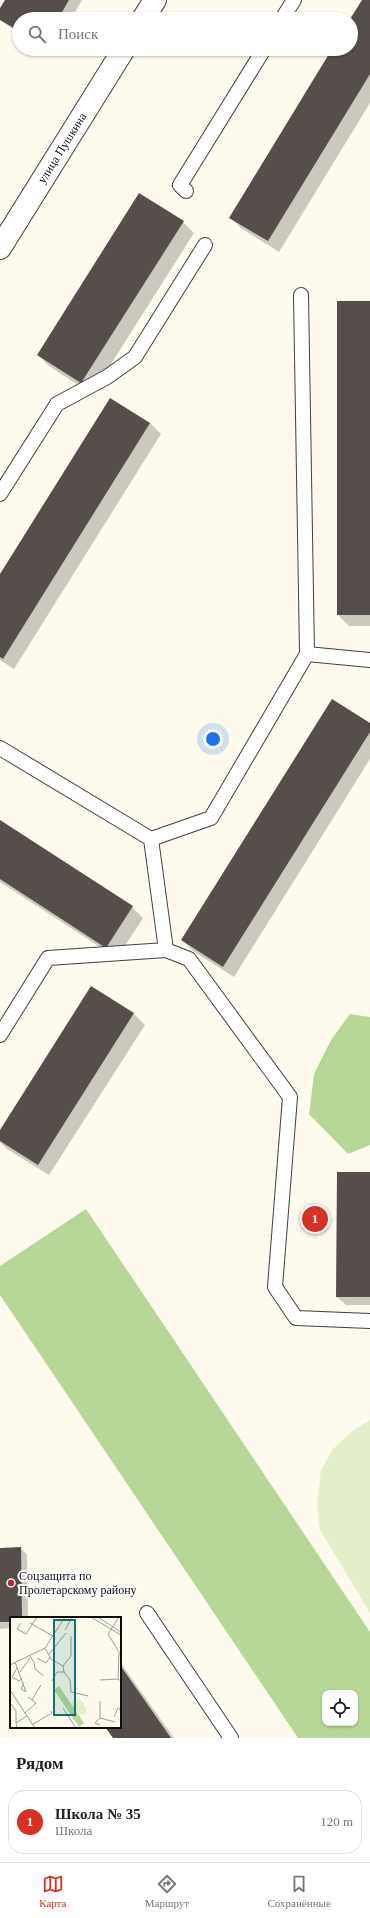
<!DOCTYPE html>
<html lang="ru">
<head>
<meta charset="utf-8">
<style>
  :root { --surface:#fff; --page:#f2f2f2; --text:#222; --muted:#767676; --line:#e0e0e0; --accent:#d93025 }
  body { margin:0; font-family:Georgia,serif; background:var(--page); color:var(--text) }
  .controls { position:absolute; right:12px; bottom:12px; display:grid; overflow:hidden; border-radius:8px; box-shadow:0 1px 3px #0004 }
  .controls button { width:36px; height:36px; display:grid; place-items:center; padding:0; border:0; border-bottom:1px solid var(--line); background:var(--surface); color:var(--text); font:20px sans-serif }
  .you { position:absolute; left:213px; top:739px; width:14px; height:14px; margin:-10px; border:3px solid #fff; border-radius:50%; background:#1a73e8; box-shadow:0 0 0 6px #1a73e833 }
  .badge { display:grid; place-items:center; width:26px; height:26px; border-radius:50%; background:var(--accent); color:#fff; font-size:13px; font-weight:700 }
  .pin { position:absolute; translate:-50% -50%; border:2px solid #fff; box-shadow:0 1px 4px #0006 }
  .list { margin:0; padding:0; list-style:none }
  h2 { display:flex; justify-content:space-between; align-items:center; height:52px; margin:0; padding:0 16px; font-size:17px }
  h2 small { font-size:13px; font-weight:400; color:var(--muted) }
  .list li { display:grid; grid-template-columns:26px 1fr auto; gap:12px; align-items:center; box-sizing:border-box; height:64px; margin:0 8px 8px; padding:0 8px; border:1px solid var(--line); border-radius:16px }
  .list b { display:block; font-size:15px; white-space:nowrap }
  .list p { margin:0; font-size:13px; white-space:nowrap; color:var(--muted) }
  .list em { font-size:13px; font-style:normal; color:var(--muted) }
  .icon { flex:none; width:22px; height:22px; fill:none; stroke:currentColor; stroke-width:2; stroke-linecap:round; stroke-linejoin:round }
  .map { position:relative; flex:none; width:370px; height:1738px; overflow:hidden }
  .search { position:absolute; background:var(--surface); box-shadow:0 1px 3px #0004; left:12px; right:12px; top:12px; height:44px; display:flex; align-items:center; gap:10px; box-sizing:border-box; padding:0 14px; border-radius:22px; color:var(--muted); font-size:15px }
  .sheet { height:124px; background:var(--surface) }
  nav { display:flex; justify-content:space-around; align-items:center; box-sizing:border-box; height:56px; border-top:1px solid var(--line); background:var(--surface); font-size:11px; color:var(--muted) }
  nav a { display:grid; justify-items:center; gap:2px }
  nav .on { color:var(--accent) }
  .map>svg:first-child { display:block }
  .forest { fill:#b7d799; fill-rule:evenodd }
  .pitch { fill:#e3efcb }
  .shadow { fill:#0003 }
  .building { fill:#554e4a }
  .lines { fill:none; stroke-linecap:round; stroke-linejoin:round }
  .service-casing { stroke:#404040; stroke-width:16 }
  .minor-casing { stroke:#404040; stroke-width:24 }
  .service { stroke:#fff; stroke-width:14 }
  .minor { stroke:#fff; stroke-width:22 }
  .poi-dot { fill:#b82b34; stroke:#fff; stroke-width:1.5 }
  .labels { text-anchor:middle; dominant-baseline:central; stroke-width:4; stroke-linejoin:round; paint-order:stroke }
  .street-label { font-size:12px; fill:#0d0d0d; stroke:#fff }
  .poi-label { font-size:12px; fill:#0d0d0d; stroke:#fff; text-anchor:start }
  .inset-road { fill:none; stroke:#9e9c94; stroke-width:1 }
  .view { fill:#0f766e; fill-opacity:0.15; stroke:#0f766e; stroke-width:2 }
  .inset-edge { fill:none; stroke:#0d0d0d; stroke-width:2 }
</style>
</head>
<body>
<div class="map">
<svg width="370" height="1738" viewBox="0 0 370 1738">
  <rect width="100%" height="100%" fill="#fefbee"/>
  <path class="forest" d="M350,1014L370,1017V1145L348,1154L309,1114L314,1074L331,1040Z
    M86,1209L370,1632V1738H298L0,1295V1266ZM325,1693H355V1723H325Z"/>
  <path class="pitch" d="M370,1420V1613L320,1530L317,1504L321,1470L333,1449L352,1431Z"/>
  <path class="shadow" d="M6,0H82L71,19H19V33L0,20V10Z
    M363,0H370V103L279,252L241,228L230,217L333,49H351Z
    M46,49H53L51,52Z
    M183,222L194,233L92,394L49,366L38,355Z
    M338,302H370V626H349L338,615Z
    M111,399L150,423L161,434L14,669L0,660V575Z
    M370,724V759L234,977L193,951L182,940Z
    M0,821L132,907L143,918L117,958L0,882Z
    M92,987L134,1014L145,1025L49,1175L7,1149L0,1142V1132Z
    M370,1173V1305H346L337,1297Z
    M21,1548L27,1555L28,1618H11V1628L0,1629V1549Z
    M120,1662L174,1738H114L106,1727H120Z"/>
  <path class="building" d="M5,0H69L58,19H19V31L0,20V8Z
    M362,0H370V74L268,241L229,218L332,49H351L350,19Z
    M139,193L184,221L81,383L37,355Z
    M337,301H370V615H337Z
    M110,398L150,423L3,659L0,657V574Z
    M332,699L370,723V732L223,967L181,940Z
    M0,820L133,906L106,948L0,879Z
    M91,986L134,1013L38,1165L0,1141V1130Z
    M337,1172H370V1297H336Z
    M21,1547L22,1618H11V1622H0V1548Z
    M120,1665L171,1738H113L105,1727H120Z"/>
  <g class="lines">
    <g class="service-casing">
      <path id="service" d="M282,19L294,0
        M186,191L180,185L264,49
        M0,494L57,404L107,377L135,357L205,245
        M307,654L370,660
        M0,748L151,839
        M151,839L211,818L307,654L301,295
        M151,839L166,950
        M0,1035L48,958L166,950L189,959L290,1097L275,1287L296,1318L370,1321
        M147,1613L231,1738"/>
    </g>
    <g class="minor-casing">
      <path id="minor" d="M143,19L155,0
        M0,248L124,49"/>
    </g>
    <use href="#service" class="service"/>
    <use href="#minor" class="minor"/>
  </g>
  <circle class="poi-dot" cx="11" cy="1583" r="4"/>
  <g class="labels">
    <g class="street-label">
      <text transform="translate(62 148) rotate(-58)">улица Пушкина</text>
    </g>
    <g class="poi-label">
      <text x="19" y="1576">Соцзащита по<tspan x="19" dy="14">Пролетарскому району</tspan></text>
    </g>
  </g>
  <g transform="translate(10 1617)">
    <rect width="111" height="111" fill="#fefbee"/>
    <path d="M49,69L74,106L69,110L44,73Z" fill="#b7d799"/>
    <path d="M64,81L70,82L77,92L75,97H68L62,87Z" fill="#e3efcb"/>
    <path class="inset-road" d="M81,0L111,18M88,0L111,15M109,0L98,17L109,35L108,62L111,64M11,6L7,12L16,17L27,0M20,6L43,19M55,13L62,0M35,31L41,42L53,49M39,37L56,16M20,39L24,45L25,52L34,59M27,41L36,46L40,40M5,45L16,75M0,48L35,31L55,0M53,49L54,55L60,63L61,75L78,79M53,49L61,39V19M7,51L2,60L9,64L12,61M10,55L20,41M90,63L108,62M42,64L47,55H54M14,66L11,72L16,75M0,73L25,111M22,83L31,68M90,84V101L105,105M0,86L6,94V106M53,91L66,111M15,96L26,86L18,80M104,100L108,91L111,93M23,107L42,96L41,94M90,108L85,106L90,101M7,111L6,106L17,99"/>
    <path class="view" d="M44,3H65V98H44Z"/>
    <rect width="111" height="111" class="inset-edge"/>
  </g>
</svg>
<div class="controls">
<button><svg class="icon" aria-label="locate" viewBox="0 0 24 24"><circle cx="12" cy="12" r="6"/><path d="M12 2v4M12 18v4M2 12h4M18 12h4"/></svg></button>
</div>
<div class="you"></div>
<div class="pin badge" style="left:315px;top:1219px">1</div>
<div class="search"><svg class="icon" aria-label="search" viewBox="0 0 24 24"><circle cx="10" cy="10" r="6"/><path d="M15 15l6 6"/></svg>Поиск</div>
</div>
<section class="sheet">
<h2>Рядом<small></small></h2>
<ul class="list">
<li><span class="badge">1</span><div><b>Школа № 35</b><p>Школа</p></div><em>120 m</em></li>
</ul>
</section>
<nav>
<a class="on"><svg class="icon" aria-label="map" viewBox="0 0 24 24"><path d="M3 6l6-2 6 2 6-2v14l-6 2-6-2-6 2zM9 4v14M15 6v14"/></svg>Карта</a>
<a><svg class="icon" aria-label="directions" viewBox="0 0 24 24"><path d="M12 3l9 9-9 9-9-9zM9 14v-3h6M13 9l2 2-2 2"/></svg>Маршрут</a>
<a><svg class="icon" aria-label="saved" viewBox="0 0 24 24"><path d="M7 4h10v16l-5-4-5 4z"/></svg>Сохранённые</a>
</nav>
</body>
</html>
